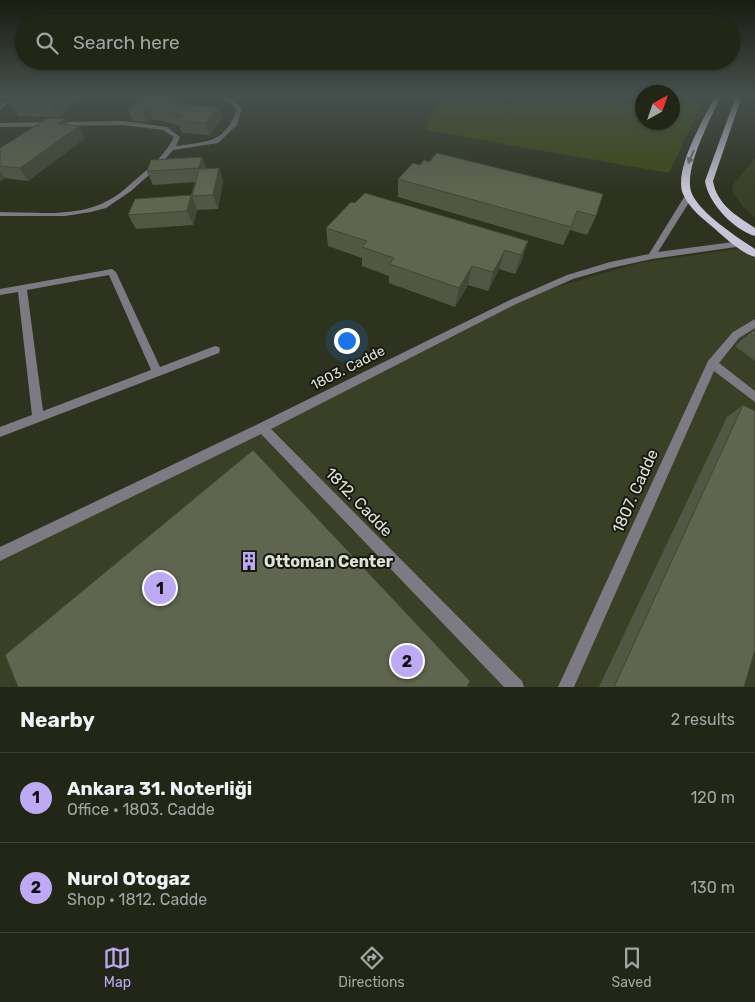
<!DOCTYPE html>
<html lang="en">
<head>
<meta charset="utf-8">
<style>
  :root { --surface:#222617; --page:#2e3224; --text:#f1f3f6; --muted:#a2a5a1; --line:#3f4336; --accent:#bea9f5 }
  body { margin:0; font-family:Rubik,sans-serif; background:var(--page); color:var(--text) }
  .compass { position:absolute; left:635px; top:85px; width:45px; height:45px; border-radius:50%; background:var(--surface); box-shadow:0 1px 4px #0004; rotate:40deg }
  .you { position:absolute; left:346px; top:340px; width:18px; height:18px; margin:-12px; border:4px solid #fff; border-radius:50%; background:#1a73e8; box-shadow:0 0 0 8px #1a73e833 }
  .badge { display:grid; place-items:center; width:32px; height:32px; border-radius:50%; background:var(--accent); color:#111; font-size:16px; font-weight:700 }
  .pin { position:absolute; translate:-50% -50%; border:2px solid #fff; box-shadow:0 1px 5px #0006 }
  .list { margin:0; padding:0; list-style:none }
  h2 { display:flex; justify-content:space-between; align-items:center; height:65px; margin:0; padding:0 20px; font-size:21px }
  h2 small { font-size:16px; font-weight:400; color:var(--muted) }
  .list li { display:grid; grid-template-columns:32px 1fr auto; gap:15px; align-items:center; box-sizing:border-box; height:90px; padding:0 20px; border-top:1px solid var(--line) }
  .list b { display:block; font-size:19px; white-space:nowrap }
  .list p { margin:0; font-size:16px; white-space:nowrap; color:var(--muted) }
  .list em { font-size:16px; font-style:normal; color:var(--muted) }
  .icon { flex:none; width:28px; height:28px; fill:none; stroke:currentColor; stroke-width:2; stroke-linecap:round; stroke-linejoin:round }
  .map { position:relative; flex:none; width:755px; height:687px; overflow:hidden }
  .search { position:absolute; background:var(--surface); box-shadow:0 1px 4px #0004; left:15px; right:15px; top:15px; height:55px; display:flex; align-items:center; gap:12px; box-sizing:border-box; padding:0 18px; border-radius:28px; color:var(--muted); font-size:19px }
  .sheet { height:245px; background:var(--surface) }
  nav { display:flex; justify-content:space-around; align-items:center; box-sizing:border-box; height:70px; border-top:1px solid var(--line); background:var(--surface); font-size:14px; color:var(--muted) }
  nav a { display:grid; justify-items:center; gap:2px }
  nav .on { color:var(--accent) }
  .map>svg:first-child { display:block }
  .built { fill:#3a4026 }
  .green { fill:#3e4912 }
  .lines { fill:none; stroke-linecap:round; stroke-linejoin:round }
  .street { fill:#7d7a84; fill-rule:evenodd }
  .primary { fill:#c9c5d9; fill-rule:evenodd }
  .wall { fill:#525744 }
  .shaded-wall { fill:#424737 }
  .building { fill:#5f654f; stroke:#424737 }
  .oneway { fill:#706f74 }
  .labels { text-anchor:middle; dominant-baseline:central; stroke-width:4; stroke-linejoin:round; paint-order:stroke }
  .street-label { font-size:14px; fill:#dfe2d6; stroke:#171910 }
  .near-street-label { font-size:16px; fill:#dfe2d6; stroke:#171910 }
  .near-poi-label { font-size:16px; font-weight:bold; fill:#dfe2d6; stroke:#171910; text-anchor:start }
</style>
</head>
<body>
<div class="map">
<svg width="755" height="687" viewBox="0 0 755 687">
  <rect width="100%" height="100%" fill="#2e331f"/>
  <path class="built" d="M754,159H755V217L744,208L732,191L733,185Z
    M739,249L755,259V687H0V555L511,300L643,262Z"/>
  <path class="green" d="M447,96H642V122H672L673,96H705L669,173L425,130L435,106Z"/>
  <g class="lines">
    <path class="street" d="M213,96C225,96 233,100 242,108L237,125L218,143L173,150L160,165L131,191L106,208L91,212L65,216H0V212C34,212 76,218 107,201C120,195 130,184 141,175C154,164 166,153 174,137L163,130L123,125L0,127V123L123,121L167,127L180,137L176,146C209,141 224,144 237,109L229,102Z
      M4,102L9,103L0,110V105Z
      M686,194L693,196L658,252L740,241L743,242V246L652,259L611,268L573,279L516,304L271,429L522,681L524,687H504L261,434L0,561V547L258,424L510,300L567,275L610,262L649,254Z
      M112,269L116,272L160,367L215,346L219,347L220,350L219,353L0,437V427L32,415L18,292L0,295V289ZM109,275L151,370L43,411L27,290Z
      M755,319V328L739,338L719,363L755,391V402L714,371L574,687H558L708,361L733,332Z"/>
    <path class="primary" d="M715,96H721C711,119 682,170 692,194C701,214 737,237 755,249V257C741,253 725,238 714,228C703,219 689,208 683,194C673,170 704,119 715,96Z
      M736,96H742L713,181C717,205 737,216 755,228V236C734,230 708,203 705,181Z"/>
  </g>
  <path class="wall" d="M84,96L59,117L18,116L8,100Z
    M177,103L191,105L219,107L222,119L209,135L182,133L179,125L152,119L148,122L133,121L128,109Z
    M68,125L85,138L28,181L5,178L0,181V148Z
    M202,157L206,169L219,168L223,182L218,209L197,210L193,225L136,229L128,215L191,195L195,182L153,185L147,171Z
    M413,163L596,216L587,235L570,230L563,245L398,197V179Z
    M326,228L528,241L522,260L515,274L499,269L488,291L468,285L455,307L389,283V276L362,266V258L328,246Z
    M755,330V361L735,346L750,333Z
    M743,405L744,687H599L727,417Z"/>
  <path class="shaded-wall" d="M57,96H84L59,117L50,102Z
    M175,96L179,108L169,101Z
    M148,107L152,119L148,122L143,110Z
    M219,107L222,119L209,135L205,123Z
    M65,119L72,131L58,124Z
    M79,126L85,138L28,181L20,168Z
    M202,157L206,171L204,181L199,168Z
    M219,168L223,182L218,209L213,195Z
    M0,171L5,178L0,181Z
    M192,196L197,210L193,225L187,211Z
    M528,241L522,260L515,274L521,255Z
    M505,250L499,269L488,291L493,272Z
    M472,266L468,285L455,307L459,288Z"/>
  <path class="building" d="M15,96H57L50,102L8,100Z
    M146,96H175L169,101L191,105L219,107L205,123L178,121L184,115L148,107L143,110L128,109Z
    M48,118L65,119L58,124L79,126L20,168L0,166V148Z
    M437,153L603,194L596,216L577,211L571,227L398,179L413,163L420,165L424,160L429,162Z
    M202,157L199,168L147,171L151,160Z
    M219,168L213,195L192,196L199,169Z
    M365,193L528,241L521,255L505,250L493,272L472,266L459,288L390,264L394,258L362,247L367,241L326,228L351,202L355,203Z
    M191,195L187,211L128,215L135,199Z
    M755,330V336L750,333Z
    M743,405L755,411V650L744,687H614Z
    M253,450L470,681L467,687H18L5,655Z"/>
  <defs><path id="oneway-solid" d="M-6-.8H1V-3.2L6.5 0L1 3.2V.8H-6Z" transform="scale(1.25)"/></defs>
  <use class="oneway" href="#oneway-solid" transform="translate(691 157) rotate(113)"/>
  <linearGradient id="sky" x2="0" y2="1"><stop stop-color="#191c11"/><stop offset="0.5" stop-color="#46504d"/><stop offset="1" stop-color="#46504d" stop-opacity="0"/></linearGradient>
  <rect width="755" height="192" fill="url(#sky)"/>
  <defs>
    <g id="building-bare" transform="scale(1.5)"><path d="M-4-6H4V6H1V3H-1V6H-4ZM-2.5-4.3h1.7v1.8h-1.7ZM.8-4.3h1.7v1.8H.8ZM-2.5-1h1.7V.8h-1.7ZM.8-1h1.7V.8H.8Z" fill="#bea9f5" stroke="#171910" stroke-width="2.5" paint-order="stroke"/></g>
  </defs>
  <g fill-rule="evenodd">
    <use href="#building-bare" x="249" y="561"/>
  </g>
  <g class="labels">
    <g class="street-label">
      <text transform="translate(348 368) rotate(-27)">1803. Cadde</text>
    </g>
    <g class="near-street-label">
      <text transform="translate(635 491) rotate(-66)">1807. Cadde</text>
      <text transform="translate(359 502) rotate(46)">1812. Cadde</text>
    </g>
    <g class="near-poi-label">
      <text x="264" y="561">Ottoman Center</text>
    </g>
  </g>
</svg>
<svg class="compass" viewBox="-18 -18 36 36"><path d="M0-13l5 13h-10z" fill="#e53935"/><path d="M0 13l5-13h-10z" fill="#a2a5a1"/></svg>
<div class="you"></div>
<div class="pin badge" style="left:160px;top:588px">1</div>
<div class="pin badge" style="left:407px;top:661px">2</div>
<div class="search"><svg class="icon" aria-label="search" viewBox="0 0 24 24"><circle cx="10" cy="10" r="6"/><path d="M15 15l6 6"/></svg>Search here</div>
</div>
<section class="sheet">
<h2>Nearby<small>2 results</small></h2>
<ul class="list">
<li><span class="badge">1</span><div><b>Ankara 31. Noterliği</b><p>Office · 1803. Cadde</p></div><em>120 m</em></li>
<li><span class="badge">2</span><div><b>Nurol Otogaz</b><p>Shop · 1812. Cadde</p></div><em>130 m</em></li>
</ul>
</section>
<nav>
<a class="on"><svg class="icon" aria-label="map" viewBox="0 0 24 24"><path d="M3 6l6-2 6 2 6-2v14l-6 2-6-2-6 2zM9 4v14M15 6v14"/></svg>Map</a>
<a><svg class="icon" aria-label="directions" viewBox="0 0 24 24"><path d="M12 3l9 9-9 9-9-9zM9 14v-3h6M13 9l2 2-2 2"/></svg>Directions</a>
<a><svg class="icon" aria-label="saved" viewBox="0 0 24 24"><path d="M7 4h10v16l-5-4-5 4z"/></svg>Saved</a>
</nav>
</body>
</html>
